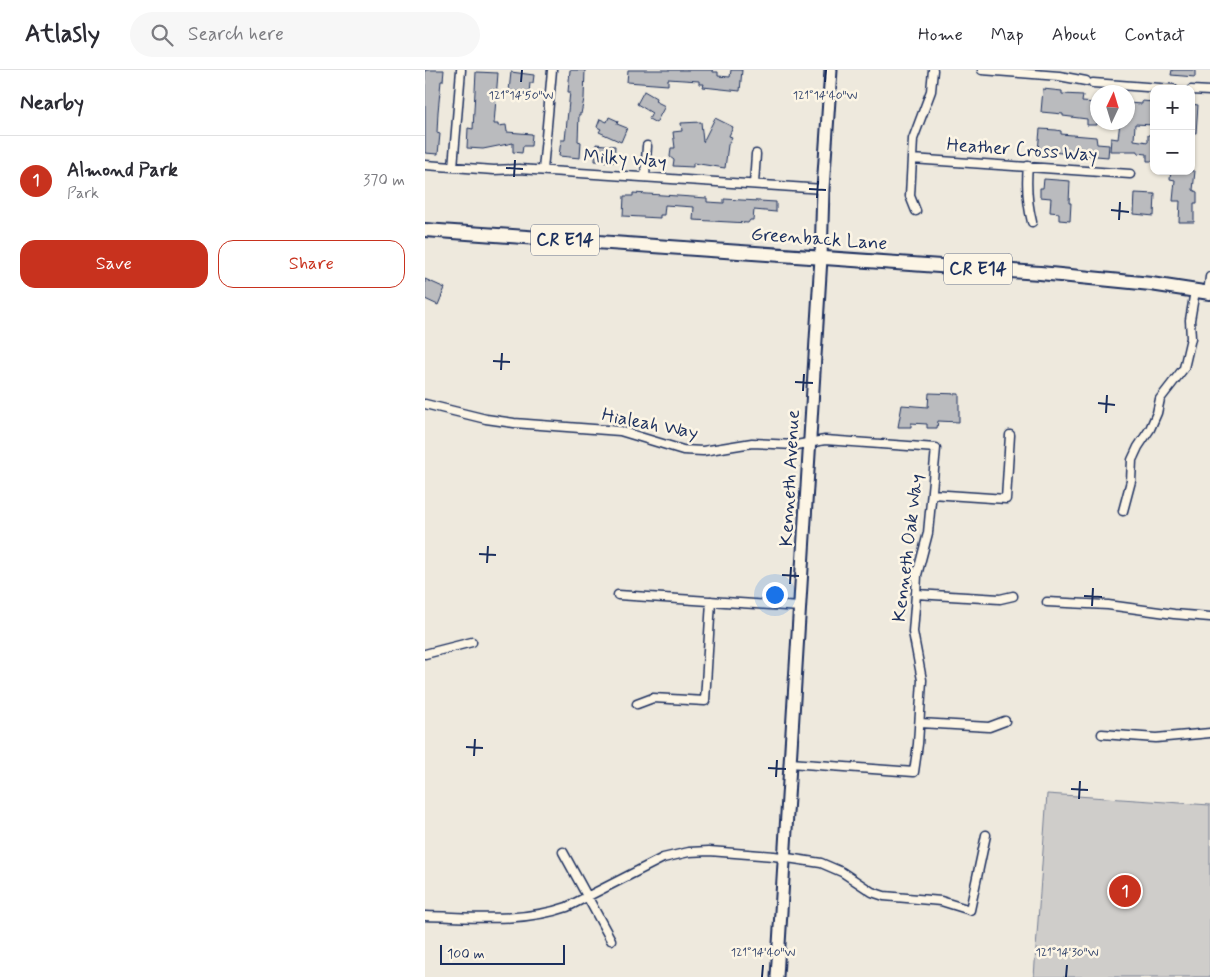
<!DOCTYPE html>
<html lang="en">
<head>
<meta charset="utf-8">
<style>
  :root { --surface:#fff; --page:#f7f7f7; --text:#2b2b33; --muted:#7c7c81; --line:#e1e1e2; --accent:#c8321e }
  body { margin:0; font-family:Mynerve,sans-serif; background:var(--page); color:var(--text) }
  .controls { position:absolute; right:15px; top:15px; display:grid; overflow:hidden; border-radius:10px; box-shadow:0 1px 4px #0004 }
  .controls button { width:45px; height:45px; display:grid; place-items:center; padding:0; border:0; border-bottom:1px solid var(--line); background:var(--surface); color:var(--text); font:25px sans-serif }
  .compass { position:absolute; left:665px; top:15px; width:45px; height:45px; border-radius:50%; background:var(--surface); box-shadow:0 1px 4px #0004; rotate:4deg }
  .scale { position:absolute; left:15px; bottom:12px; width:125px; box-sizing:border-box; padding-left:5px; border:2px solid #1b2f5e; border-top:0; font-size:14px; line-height:18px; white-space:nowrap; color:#1b2f5e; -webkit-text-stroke:4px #fcf5e5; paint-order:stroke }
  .you { position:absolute; left:349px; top:524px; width:18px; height:18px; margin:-12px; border:4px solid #fff; border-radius:50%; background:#1a73e8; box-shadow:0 0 0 8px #1a73e833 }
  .badge { display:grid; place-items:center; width:32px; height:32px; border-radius:50%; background:var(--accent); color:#fff; font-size:16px; font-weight:700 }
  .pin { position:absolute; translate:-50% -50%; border:2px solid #fff; box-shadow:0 1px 5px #0006 }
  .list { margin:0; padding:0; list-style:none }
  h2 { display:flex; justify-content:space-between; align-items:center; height:65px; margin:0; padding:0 20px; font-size:21px }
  h2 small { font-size:16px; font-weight:400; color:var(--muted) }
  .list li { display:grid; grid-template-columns:32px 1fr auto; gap:15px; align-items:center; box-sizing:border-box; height:90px; padding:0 20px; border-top:1px solid var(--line) }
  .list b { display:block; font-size:19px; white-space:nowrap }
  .list p { margin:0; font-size:16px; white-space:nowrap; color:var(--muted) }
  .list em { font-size:16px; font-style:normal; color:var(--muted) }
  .actions { display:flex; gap:10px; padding:15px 20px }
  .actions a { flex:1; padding:11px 0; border:1px solid var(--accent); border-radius:15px; text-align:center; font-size:18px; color:var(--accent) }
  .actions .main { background:var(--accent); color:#fff }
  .icon { flex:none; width:28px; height:28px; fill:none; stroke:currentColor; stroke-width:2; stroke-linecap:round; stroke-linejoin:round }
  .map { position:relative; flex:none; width:785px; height:907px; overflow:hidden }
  header { display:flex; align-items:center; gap:30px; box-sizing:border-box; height:70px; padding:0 25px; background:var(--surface); border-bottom:1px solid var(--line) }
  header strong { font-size:24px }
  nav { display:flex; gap:28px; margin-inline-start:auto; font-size:18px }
  .search { width:350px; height:45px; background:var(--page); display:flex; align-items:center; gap:12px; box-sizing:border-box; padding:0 18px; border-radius:28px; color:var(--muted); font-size:19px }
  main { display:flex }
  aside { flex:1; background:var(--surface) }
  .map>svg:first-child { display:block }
  .green { fill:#cfcdca; stroke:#757e94 }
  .building { fill:#babbbe; stroke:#1b2f5e }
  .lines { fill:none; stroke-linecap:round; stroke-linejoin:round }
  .street-casing { stroke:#1b2f5e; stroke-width:11 }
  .secondary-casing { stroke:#1b2f5e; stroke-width:15 }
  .primary-casing { stroke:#1b2f5e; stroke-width:16 }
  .street { stroke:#fcf5e5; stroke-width:8 }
  .secondary { stroke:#fcf5e5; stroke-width:11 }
  .primary { stroke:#fcf5e5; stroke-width:12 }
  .ticks { fill:none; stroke:#1b2f5e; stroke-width:2 }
  .labels { text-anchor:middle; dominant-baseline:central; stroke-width:5; stroke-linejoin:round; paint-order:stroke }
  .shield { fill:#fcf5e5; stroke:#5e6a86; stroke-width:1 }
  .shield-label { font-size:18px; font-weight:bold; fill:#1b2f5e }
  .street-label { font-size:19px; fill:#1b2f5e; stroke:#fcf5e5 }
  .ticks-label { font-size:12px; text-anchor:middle; fill:#1b2f5e; stroke:#fcf5e5; stroke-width:5; stroke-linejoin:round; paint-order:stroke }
</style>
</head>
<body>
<header>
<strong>Atlasly</strong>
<div class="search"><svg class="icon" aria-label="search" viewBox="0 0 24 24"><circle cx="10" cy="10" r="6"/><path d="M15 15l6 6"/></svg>Search here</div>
<nav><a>Home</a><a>Map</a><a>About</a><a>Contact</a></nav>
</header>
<main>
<aside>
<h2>Nearby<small></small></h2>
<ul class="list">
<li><span class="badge">1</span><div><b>Almond Park</b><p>Park</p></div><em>370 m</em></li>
</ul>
<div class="actions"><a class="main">Save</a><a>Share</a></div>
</aside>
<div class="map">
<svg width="785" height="907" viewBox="0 0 785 907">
  <rect width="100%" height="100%" fill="#eee9dd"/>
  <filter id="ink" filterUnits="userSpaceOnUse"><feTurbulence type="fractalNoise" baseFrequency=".02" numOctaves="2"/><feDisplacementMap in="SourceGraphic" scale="10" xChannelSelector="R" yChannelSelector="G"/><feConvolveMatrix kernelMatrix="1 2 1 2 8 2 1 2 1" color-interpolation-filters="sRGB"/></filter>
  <g filter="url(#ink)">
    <path class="green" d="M622,724L785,735V907H609Z"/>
    <path class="building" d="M0,0H19L18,11H16L13,42L12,63L15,64L13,84L0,83Z
      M145,0H160L159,29L156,44H154L153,71L156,72L155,88L134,86L136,70H140L145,22H143Z
      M203,0H288V2H293V6L305,7L306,0H317L315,21L278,17L279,14H274V11L243,9V15L202,12Z
      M747,0H770V7L746,5Z
      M51,2L73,3L69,54H73V56L81,55L82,62L107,64L106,76H98L97,83L88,82V73L58,79L42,78L43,58L48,59Z
      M86,2L109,5L108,13H105L104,23L84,21Z
      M618,19L637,21V24L658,25L657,32L672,33V55H662V49L638,46V44L616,42Z
      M219,21L231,28L230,31L240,36L231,53L224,49L227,43L212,34Z
      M717,31L729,32V55L710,54L709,70L723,72V65H729V91H722V84L713,83V81H685L686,68L693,69L695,52H702V33L717,34Z
      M766,34L773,35L771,63H766Z
      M184,47L193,51L192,54L202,58L196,72L174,62L176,59L172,57L175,49L182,52Z
      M290,48L308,57L304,66L307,67L303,75L300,98L268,93V97L248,96L249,90L245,87L246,78H250L248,62L257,61L256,53L276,52L278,72Z
      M615,59L631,60L636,61V64L671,67L672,74L684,75L683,87L613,81Z
      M171,74L190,76L189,92L170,91Z
      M746,101H770L768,120L772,122V133H769V152H754L755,131H748L750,110L745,109Z
      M619,109L645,111L644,133H646L645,151L634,150V143L625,142L626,128L615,127V118H618Z
      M208,123L282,128V132L299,133V129L351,132V142L329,140L328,150H325L323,153L268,150L269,137L240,135L239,145H235V148L198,146L199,126H208Z
      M710,123L730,124L729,146L709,144Z
      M0,209L20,218L13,235L0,229Z
      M504,323L534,324V352L513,351L512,358H502V354L486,353V357H473L477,335L503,337Z"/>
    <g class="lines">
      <g class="street-casing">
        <path id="street" d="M557,0L634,6L661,11
          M668,13L748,19
          M766,20L785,21
          M487,89L705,104
          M0,95L69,100L94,99L398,119
          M603,96C601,116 602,132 607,152
          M28,97L36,0
          M118,100L127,0
          M220,107L222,76
          M329,114L331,84
          M491,141L485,126L488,69L506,21L508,0
          M783,223L785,207
          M0,334L61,349L89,353L195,361L258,380L278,381L327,373L371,375L400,370L511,378L503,463L492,505L491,524L488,562L497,610L493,674L489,702L365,693
          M507,424L581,429L585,365
          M698,441L706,411L707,390L713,377L725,359L732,343L735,329L759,298L766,268L765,250L770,221
          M491,524L575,529L588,526
          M193,525L375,537
          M622,532L683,535L749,544L785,547
          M0,584L47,572
          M212,634L228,628L280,631L286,531
          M495,653L564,657L580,651
          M677,664L731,668L785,663
          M138,782L186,870
          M0,846C48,847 96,853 142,837L238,788L264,782L284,781L349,786L396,793L417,802L447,822L459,826L516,831L545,840L561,765"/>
      </g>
      <g class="secondary-casing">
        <path id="secondary" d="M352,907L390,286L396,188L398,119L406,0"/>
      </g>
      <g class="primary-casing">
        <path id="primary" d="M0,160L615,203L726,214L785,223"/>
      </g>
      <use href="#street" class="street"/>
      <use href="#secondary" class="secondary"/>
      <use href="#primary" class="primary"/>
    </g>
  </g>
  <path class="ticks" d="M96,12L97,0M400,12L401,0M81,98L98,99M89,107L90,90M384,119L401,120M392,128L393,111M686,140L704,142M694,150L695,132M68,291L85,292M76,300L77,283M370,312L388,313M378,321L379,304M673,333L690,335M681,343L682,325M54,484L71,485M62,493L63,476M357,505L374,506M365,514L366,497M659,526L677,527M667,536L668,518M41,677L58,678M49,686L50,669M343,698L361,699M351,707L352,690M646,719L663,720M654,729L655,711M337,907L338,895M641,907L642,895"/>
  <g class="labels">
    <g class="shield">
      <rect x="106" y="154.5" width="68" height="31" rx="4"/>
      <rect x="519" y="183.5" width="68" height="31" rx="4"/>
    </g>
    <g class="shield-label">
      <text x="140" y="170">CR E14</text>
      <text x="553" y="199">CR E14</text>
    </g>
    <g class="street-label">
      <text transform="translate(597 80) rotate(4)">Heather Cross Way</text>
      <text transform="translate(200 89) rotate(4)">Milky Way</text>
      <text transform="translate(394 169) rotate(4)">Greenback Lane</text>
      <text transform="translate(225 354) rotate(11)">Hialeah Way</text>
      <text transform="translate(365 408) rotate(-87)">Kenneth Avenue</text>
      <text transform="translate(483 478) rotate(-83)">Kenneth Oak Way</text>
    </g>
  </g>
  <g class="ticks-label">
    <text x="96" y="29">121°14'50"W</text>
    <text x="400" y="29">121°14'40"W</text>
    <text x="338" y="886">121°14'40"W</text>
    <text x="642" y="886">121°14'30"W</text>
  </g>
</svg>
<div class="controls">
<button>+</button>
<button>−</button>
</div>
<svg class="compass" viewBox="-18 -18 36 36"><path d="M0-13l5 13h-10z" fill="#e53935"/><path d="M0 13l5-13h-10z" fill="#7c7c81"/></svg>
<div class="scale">100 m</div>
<div class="you"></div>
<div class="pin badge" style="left:700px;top:821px">1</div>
</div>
</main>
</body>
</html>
